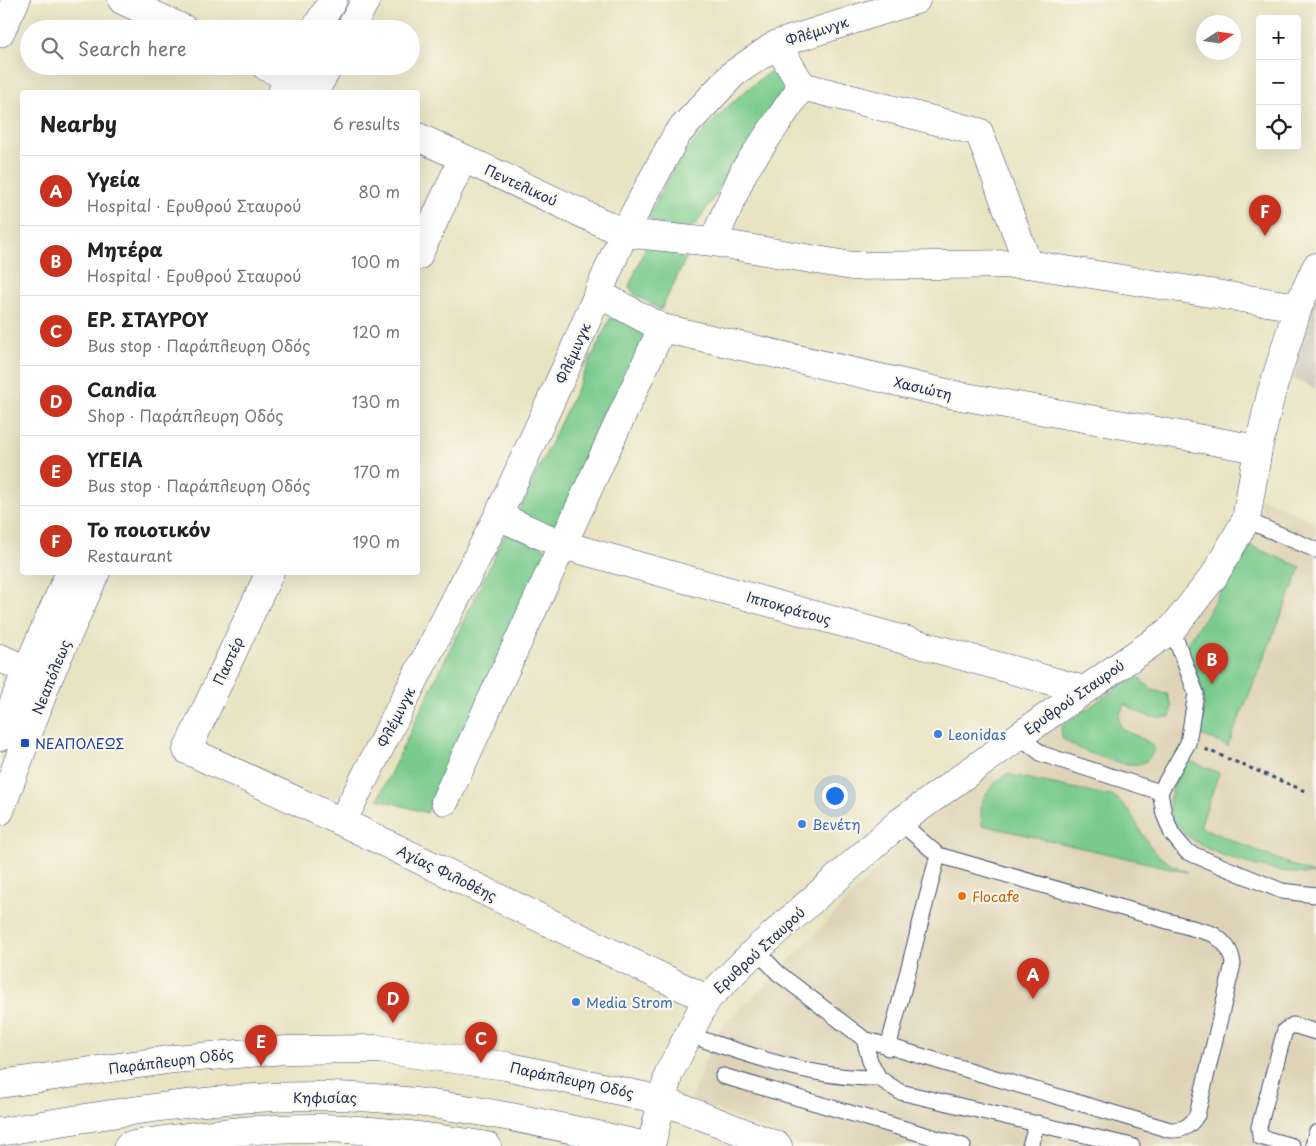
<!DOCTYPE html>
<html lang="en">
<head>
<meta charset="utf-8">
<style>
  :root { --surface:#fff; --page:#f2f2f2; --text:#222; --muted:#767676; --line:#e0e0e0; --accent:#c8321e }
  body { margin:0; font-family:"Playpen Sans",sans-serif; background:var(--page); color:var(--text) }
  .controls { position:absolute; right:15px; top:15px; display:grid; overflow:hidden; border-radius:5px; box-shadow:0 5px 20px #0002 }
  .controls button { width:45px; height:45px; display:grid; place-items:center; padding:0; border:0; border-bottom:1px solid var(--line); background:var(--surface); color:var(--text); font:25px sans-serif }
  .compass { position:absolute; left:1196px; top:15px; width:45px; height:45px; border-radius:50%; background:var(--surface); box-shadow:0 5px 20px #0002; rotate:78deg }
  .you { position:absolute; left:834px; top:795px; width:18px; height:18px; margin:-12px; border:4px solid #fff; border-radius:50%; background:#1a73e8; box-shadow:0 0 0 8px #1a73e833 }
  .badge { display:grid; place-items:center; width:32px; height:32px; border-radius:50%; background:var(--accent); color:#fff; font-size:16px; font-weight:700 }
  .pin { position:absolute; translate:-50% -41px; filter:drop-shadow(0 1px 2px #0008) }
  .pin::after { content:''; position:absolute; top:26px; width:18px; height:15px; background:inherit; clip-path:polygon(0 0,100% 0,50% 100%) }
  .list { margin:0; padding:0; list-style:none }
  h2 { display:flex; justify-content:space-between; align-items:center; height:65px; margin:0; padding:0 20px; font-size:21px }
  h2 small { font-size:16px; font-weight:400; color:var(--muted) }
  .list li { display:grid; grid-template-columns:32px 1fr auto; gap:15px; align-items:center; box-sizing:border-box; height:70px; padding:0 20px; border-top:1px solid var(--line) }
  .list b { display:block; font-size:19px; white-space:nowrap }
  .list p { margin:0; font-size:16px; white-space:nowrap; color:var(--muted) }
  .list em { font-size:16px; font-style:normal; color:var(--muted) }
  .icon { flex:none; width:28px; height:28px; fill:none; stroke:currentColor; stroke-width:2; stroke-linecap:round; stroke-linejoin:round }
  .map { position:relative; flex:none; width:1316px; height:1146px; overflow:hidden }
  .search { position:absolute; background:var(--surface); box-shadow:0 5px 20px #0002; left:20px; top:20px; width:400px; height:55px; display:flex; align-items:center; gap:12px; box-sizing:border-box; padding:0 18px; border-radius:28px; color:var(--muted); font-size:19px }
  .panel { position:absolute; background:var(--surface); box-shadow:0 5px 20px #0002; left:20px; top:90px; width:400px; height:485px; border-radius:5px }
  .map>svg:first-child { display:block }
  .built { fill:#ded3b6 }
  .industrial { fill:#c8c4b8 }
  .green { fill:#79ca8c; stroke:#4a7c75 }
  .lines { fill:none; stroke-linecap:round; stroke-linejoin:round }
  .lane-casing { stroke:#3a4a6d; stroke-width:17 }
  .street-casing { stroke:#3a4a6d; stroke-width:29 }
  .secondary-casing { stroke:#3a4a6d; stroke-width:29 }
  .primary-casing { stroke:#3a4a6d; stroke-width:29 }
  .path { stroke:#3a4a6d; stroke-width:3; stroke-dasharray:4 4; stroke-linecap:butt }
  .lane { stroke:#fff; stroke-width:15 }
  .street { stroke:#fff; stroke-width:28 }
  .secondary { stroke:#fff; stroke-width:28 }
  .primary { stroke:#fff; stroke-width:28 }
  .shop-dot { fill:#3f7fe0; stroke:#fbf7ec; stroke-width:2 }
  .transit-dot { fill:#1a4fb4; stroke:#fbf7ec; stroke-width:2 }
  .food-dot { fill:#e8710a; stroke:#fbf7ec; stroke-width:2 }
  .labels { text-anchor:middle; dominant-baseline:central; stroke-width:4.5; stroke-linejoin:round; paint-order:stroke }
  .street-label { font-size:14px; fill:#1b2f5e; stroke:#fbf7ec }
  .shop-label { font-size:14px; fill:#366cbe; stroke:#fbf7ec; text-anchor:start }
  .transit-label { font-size:14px; fill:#164399; stroke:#fbf7ec; text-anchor:start }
  .food-label { font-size:14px; fill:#c56008; stroke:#fbf7ec; text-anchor:start }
</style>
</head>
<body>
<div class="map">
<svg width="1316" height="1146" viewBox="0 0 1316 1146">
  <rect width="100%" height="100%" fill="#fbf7ec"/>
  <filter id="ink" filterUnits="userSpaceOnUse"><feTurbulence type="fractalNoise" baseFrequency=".02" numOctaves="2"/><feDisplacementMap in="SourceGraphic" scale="10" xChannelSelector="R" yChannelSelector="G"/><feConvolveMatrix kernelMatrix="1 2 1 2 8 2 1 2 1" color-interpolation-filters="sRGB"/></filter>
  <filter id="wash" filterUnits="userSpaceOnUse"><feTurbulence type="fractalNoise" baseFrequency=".0096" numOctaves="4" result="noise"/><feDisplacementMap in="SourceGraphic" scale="20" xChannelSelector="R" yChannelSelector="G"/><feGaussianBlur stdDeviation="1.12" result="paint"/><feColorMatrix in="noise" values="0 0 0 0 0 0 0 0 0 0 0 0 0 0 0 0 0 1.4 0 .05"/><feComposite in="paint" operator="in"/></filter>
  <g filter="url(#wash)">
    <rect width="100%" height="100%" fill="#e9e3c2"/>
    <path class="built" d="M1257,496L1316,522V1146H806L691,1100L712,1042L723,1025L778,973L919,824L1161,652Z"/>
    <path class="industrial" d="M1316,293V389L1294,379L1306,311Z"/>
    <path class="green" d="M789,58L803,69L695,225C681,231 660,229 649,218C673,152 733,96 789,58Z
      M648,242L691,248L661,310L634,294L629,286Z
      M617,304L653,323L556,532L517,514Z
      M507,530L550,551L427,813L378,799Z
      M1251,546L1301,567L1228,746L1199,734C1212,691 1196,685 1185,647Z
      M1135,675L1153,690L1167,694L1172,706L1170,717C1151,720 1140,714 1125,704C1104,737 1143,730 1155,749C1151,756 1147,763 1138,764C1123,767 1073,749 1062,738L1061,727Z
      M1185,759L1219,773L1200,827L1316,875C1277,873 1174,854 1169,806C1168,795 1181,770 1185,759Z
      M1006,774L1115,797C1137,814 1139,836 1157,854C1165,862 1176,867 1187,872L982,825C978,797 986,791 1006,774Z"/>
  </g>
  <g filter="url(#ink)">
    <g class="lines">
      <g class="lane-casing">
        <path id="lane" d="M1246,520L1316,550
          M1019,736L1042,754L1160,792L1188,743L1196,693L1172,629
          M1160,792L1164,814L1172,834L1187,852L1282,891L1316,895
          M756,950L778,973L864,1039L1170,1130C1183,1130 1190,1127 1197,1115L1233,964C1231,949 1225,943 1213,934L938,855L900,822
          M689,1035C749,1055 817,1080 879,1078
          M864,1039L870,1061L879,1078L900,1092L1132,1146
          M888,1048L938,855
          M723,1076L963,1146
          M1030,1146L1037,1123
          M1292,1146L1260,1137L1259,1127L1285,1030L1293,1025L1316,1032
          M1313,1146L1316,1133"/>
      </g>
      <g class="street-casing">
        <path id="street" d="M122,0L184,29
          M0,33L16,0
          M265,66L311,88
          M802,86L979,132L1028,264L1298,307
          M418,137L624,233L713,242L852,266L1028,264
          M713,242L744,171L802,86L777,44
          M418,256L463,158
          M599,294L662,328L955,395L1258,449
          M498,516L563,545L1084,690
          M270,572L187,750L342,822L707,999
          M0,658L48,679
          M445,801L662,328
          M342,822L498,516L574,350L624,233L677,134L733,74L777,44L916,0
          M651,1146L669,1073L707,999L756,950L900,822L1019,736L1172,629L1214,576L1246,520L1258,449L1271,394L1298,307L1316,267"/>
      </g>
      <g class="secondary-casing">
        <path id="secondary" d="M315,29L333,0
          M350,29L366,0
          M282,92L295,66
          M314,92L329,66
          M0,737L27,669L70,572
          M0,811L48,679L96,572
          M0,1084L174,1059L286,1050L378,1049L506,1066L661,1100L778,1146"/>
      </g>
      <g class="primary-casing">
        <path id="primary" d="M0,1132C108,1114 216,1095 326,1096C435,1097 542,1123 647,1146
          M128,1146C192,1135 259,1127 324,1128C378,1130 433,1137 487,1146"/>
      </g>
      <path class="path" d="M1205,749L1305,791"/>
      <use href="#lane" class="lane"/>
      <use href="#street" class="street"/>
      <use href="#secondary" class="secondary"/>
      <use href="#primary" class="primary"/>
    </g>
  </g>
  <g class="shop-dot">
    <circle cx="938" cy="734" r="5"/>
    <circle cx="802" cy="824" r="5"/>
    <circle cx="576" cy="1002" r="5"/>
  </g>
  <rect class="transit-dot" x="20" y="738" width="10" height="10" rx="2.5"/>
  <circle class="food-dot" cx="962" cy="896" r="5"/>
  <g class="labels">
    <g class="street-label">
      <text transform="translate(817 31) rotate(-18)">Φλέμινγκ</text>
      <text transform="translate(521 185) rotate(25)">Πεντελικού</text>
      <text transform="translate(573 353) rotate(-66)">Φλέμινγκ</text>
      <text transform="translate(923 388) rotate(13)">Χασιώτη</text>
      <text transform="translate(789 608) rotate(16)">Ιπποκράτους</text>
      <text transform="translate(228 661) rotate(-65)">Παστέρ</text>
      <text transform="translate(51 677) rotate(-68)">Νεαπόλεως</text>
      <text transform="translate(1074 697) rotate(-35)">Ερυθρού Σταυρού</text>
      <text transform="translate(396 717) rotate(-63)">Φλέμινγκ</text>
      <text transform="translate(447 873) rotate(26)">Αγίας Φιλοθέης</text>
      <text transform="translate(759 950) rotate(-43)">Ερυθρού Σταυρού</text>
      <text transform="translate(171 1061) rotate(-7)">Παράπλευρη Οδός</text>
      <text transform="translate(572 1080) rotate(12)">Παράπλευρη Οδός</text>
      <text x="325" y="1097">Κηφισίας</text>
    </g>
    <g class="shop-label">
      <text x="948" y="734">Leonidas</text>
      <text x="812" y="824">Βενέτη</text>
      <text x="586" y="1002">Media Strom</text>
    </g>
    <g class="transit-label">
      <text x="35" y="743">ΝΕΑΠΟΛΕΩΣ</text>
    </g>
    <g class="food-label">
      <text x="972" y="896">Flocafe</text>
    </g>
  </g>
</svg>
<div class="controls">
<button>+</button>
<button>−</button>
<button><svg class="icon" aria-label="locate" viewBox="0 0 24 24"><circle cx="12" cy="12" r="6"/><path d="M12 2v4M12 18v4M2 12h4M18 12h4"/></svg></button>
</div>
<svg class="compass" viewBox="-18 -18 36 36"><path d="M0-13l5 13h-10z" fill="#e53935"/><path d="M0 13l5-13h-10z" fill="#767676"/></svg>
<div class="you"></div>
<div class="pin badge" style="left:1033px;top:999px">A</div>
<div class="pin badge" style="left:1212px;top:684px">B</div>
<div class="pin badge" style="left:481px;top:1063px">C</div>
<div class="pin badge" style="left:393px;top:1023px">D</div>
<div class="pin badge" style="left:261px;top:1066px">E</div>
<div class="pin badge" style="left:1265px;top:236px">F</div>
<div class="search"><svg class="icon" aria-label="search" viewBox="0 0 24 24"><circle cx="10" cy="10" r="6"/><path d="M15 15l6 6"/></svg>Search here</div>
<section class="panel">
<h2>Nearby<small>6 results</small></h2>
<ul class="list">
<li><span class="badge">A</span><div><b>Υγεία</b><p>Hospital · Ερυθρού Σταυρού</p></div><em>80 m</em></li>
<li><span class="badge">B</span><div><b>Μητέρα</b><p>Hospital · Ερυθρού Σταυρού</p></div><em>100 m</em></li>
<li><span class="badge">C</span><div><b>ΕΡ. ΣΤΑΥΡΟΥ</b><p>Bus stop · Παράπλευρη Οδός</p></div><em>120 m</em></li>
<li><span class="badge">D</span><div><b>Candia</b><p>Shop · Παράπλευρη Οδός</p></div><em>130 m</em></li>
<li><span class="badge">E</span><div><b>ΥΓΕΙΑ</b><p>Bus stop · Παράπλευρη Οδός</p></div><em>170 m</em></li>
<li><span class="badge">F</span><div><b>Το ποιοτικόν</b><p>Restaurant</p></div><em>190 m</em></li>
</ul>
</section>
</div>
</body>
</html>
